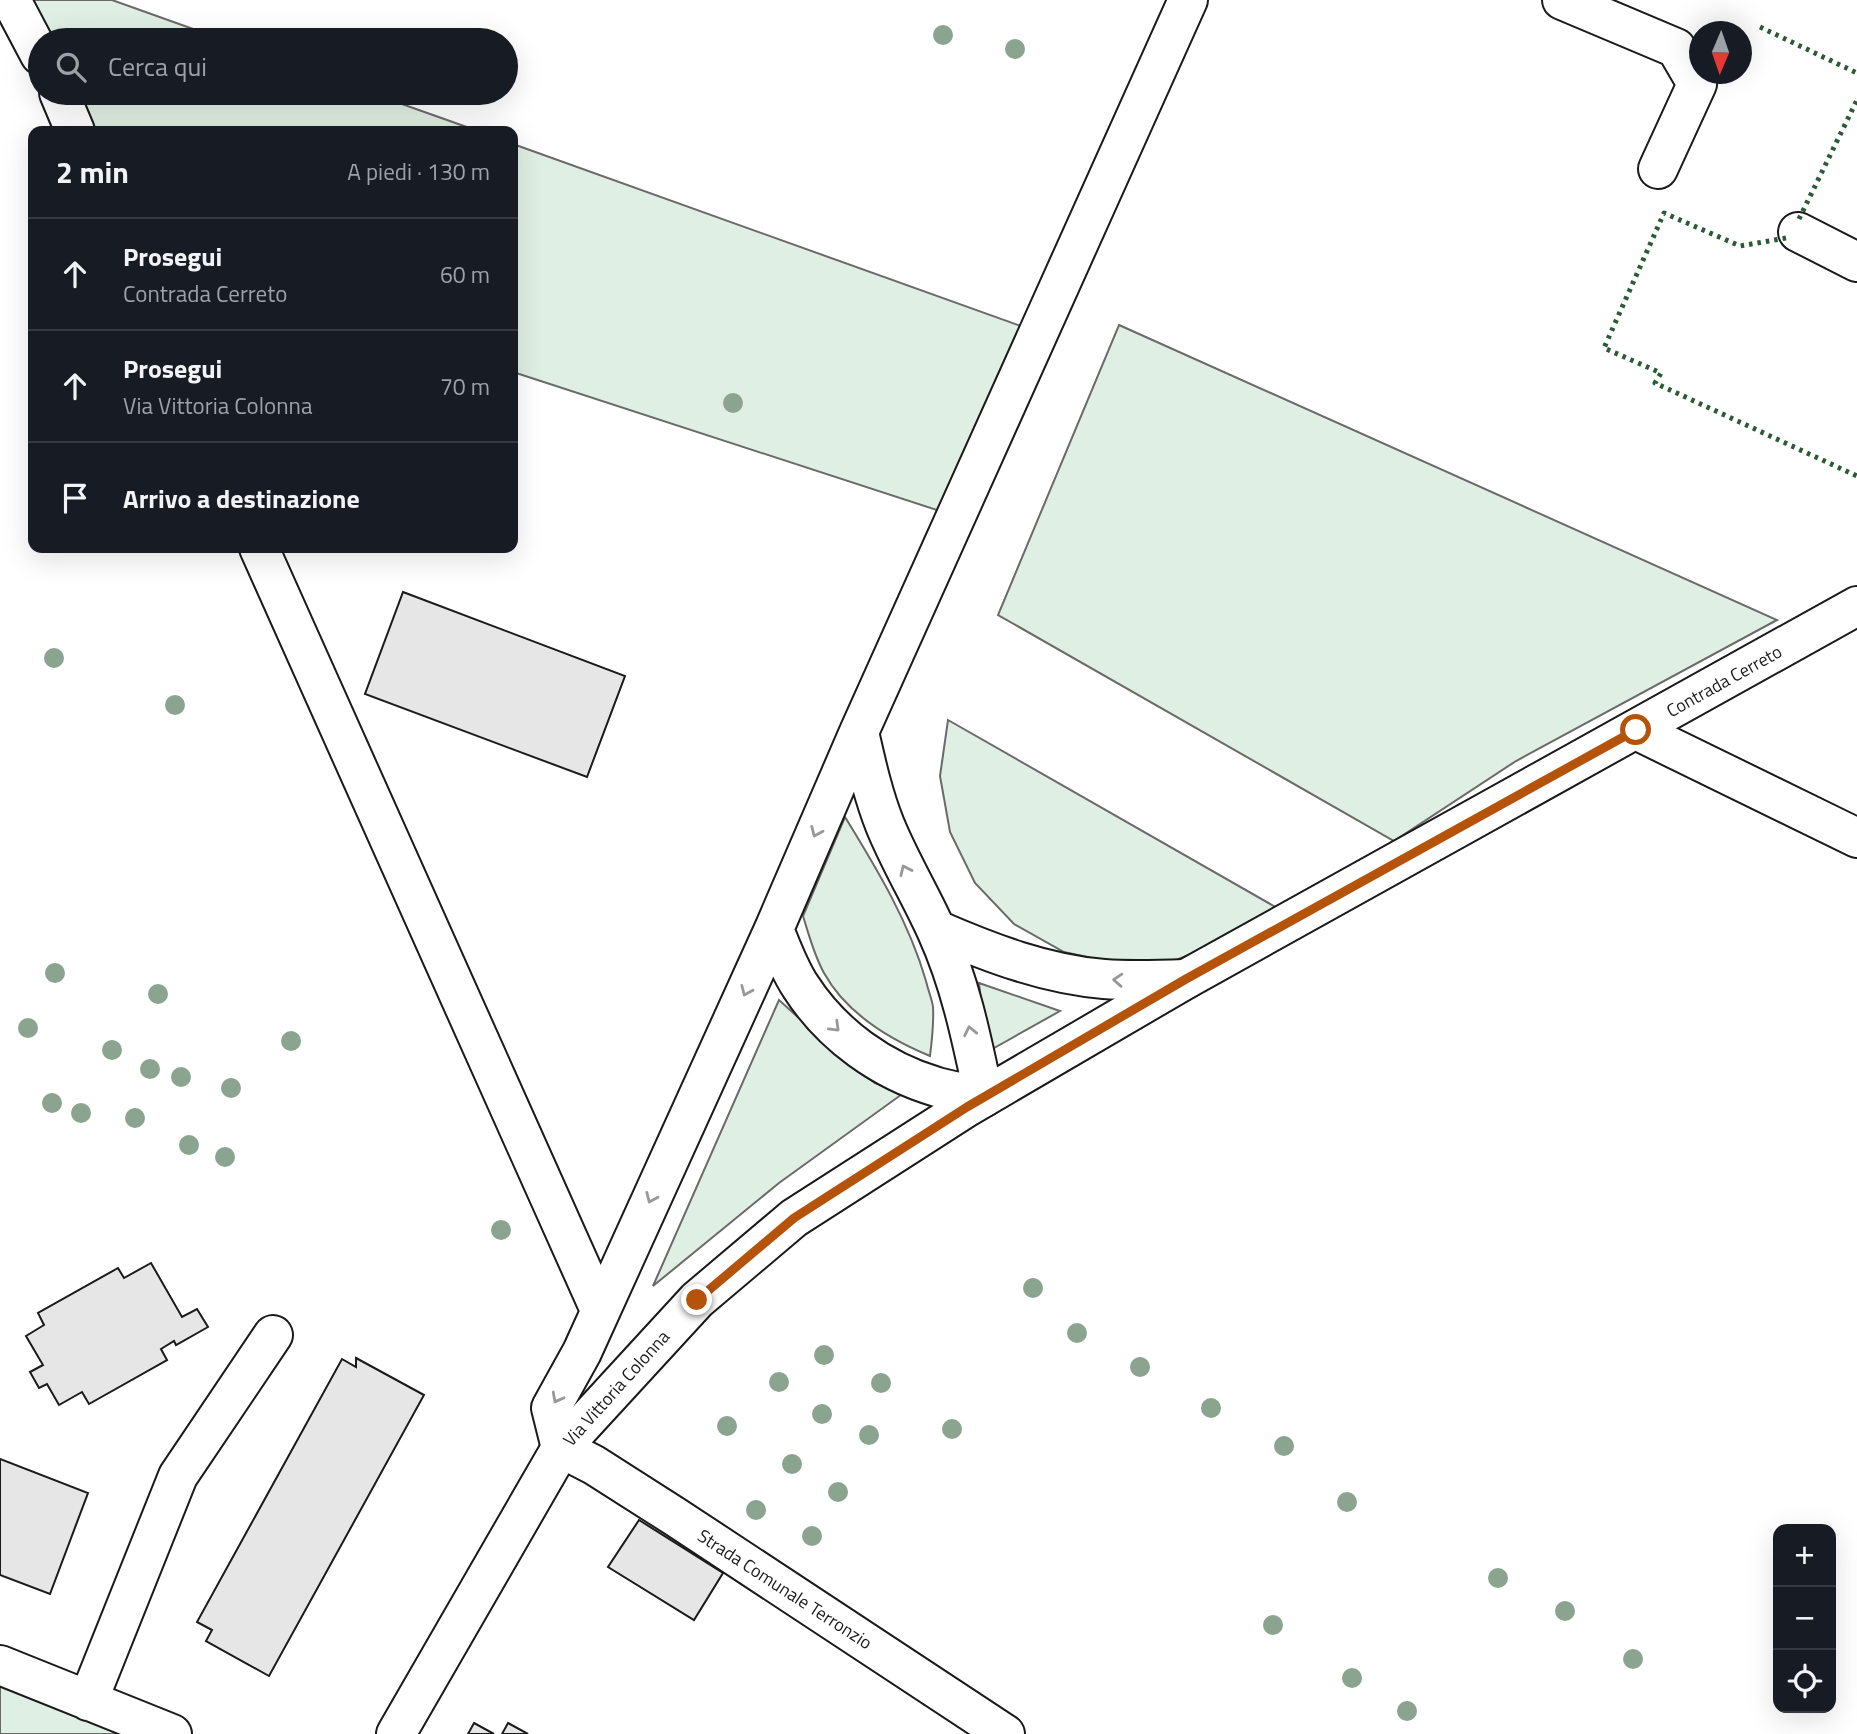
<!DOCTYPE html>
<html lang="it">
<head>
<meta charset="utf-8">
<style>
  :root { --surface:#171b24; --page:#20242c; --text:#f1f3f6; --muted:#9ea1a6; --line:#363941 }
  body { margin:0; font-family:"Titillium Web",sans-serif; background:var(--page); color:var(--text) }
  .controls { position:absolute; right:21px; bottom:21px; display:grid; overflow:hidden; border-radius:14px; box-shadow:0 7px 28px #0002 }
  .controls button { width:63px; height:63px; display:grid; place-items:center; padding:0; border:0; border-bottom:2px solid var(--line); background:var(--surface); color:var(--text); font:35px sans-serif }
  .compass { position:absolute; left:1689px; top:21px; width:63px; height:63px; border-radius:50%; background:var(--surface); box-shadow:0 7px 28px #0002; rotate:182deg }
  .stop { position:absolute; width:21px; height:21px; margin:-16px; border:5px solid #b45309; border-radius:50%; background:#fff }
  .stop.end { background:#b45309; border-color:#fff; box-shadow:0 2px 7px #0008 }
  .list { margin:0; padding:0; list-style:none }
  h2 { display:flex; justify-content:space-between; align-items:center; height:91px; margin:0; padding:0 28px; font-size:30px }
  h2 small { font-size:23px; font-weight:400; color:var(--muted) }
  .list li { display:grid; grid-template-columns:46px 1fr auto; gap:21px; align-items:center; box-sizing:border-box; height:112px; padding:0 28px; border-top:2px solid var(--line) }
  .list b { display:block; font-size:26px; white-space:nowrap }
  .list p { margin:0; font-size:23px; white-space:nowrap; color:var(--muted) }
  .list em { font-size:23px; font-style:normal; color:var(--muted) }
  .icon { flex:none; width:38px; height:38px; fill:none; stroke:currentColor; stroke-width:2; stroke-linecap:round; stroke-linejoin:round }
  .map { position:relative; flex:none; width:1857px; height:1734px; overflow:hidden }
  .search { position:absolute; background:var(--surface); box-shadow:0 7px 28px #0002; left:28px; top:28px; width:490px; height:77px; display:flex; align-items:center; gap:18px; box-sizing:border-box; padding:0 24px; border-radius:38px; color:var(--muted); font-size:26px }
  .panel { position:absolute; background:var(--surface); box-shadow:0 7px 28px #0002; left:28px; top:126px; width:490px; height:427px; border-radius:14px }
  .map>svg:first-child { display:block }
  .green { fill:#e0efe3; stroke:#6a6a6a; stroke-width:2 }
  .building { fill:#e6e6e6; stroke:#1a1a1a; stroke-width:2 }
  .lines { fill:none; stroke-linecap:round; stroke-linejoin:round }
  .minor-casing { stroke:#1a1a1a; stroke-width:42 }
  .major-casing { stroke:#1a1a1a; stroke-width:42 }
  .minor { stroke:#fff; stroke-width:38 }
  .major { stroke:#fff; stroke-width:38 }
  .hedge { stroke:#2b5a34; stroke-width:5; stroke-dasharray:3.5 5; stroke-linecap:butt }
  .tree { fill:#8aa48f }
  .oneway { stroke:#989898 }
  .route { stroke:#b45309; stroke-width:9 }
  .labels { text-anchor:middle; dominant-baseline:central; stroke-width:5; stroke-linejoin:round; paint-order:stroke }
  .street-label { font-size:18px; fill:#1a1a1a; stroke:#fff }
</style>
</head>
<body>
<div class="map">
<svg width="1857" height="1734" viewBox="0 0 1857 1734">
  <rect width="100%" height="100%" fill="#fff"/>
  <path class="green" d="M29,0H112L224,40H49Z
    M75,93H371L478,131H94Z
    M513,144L1032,330L943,512L513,372Z
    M1119,325L1777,620L1516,761L1394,841L998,615Z
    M948,720L1279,909L1229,939L1176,960L1119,964L1064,952L1014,924L975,883L950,832L940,776Z
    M845,817C877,869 909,922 926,981C928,990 932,999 933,1007C934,1023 932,1040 930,1056C889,1039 846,1013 824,973C814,955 809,935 803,916Z
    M979,983L1060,1011L987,1052Z
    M779,1000L845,1060L875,1083L905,1092L779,1183L653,1286Z
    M0,1685L120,1734H0Z"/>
  <path class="building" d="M403,592L625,676L587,777L365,694Z
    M151,1263L182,1317L197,1309L208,1327L176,1345L174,1341L161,1349L167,1360L89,1404L82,1392L59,1405L47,1384L39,1388L30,1372L43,1365L26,1336L44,1325L38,1313L118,1268L124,1278Z
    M356,1358L424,1395L269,1676L206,1641L212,1630L197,1622L342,1359L356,1367Z
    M0,1459L88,1493L50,1594L0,1575Z
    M639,1520L723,1573L694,1620L608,1567Z
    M474,1723L494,1734H468Z
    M508,1723L528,1734H502Z"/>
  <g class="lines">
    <g class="minor-casing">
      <path id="minor" d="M11,0L40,55
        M1562,0L1676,48L1697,84L1658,169
        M59,93L75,131
        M1798,232L1857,262
        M259,548L600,1310
        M1636,730L1857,838
        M774,929C782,949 789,969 801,987C832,1035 882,1071 937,1087C953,1091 969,1094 984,1097C972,1041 961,985 937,932C921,896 900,862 885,825C873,795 866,763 859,732
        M937,930C990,953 1045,974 1104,979C1131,981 1158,980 1186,979
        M0,1665L172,1734
        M88,1701L178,1476L273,1335
        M1005,1734L674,1516L594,1465L561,1448L551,1408L582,1352L774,929L859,732L1188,0"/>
    </g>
    <g class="major-casing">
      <path id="major" d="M396,1734L561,1448L697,1300L794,1218L967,1107L1186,979L1857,606"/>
    </g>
    <use href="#minor" class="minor"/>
    <use href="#major" class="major"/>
    <path class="hedge" d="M1760,27L1857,73
      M1799,219L1857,100
      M1786,238L1740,246L1664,213L1604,348L1661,373L1655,383L1857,476"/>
  </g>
  <g class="tree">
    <circle cx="943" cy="35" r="10"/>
    <circle cx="1015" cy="49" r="10"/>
    <circle cx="733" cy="403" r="10"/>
    <circle cx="54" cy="658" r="10"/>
    <circle cx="175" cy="705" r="10"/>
    <circle cx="55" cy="973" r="10"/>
    <circle cx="158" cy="994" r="10"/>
    <circle cx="28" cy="1028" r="10"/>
    <circle cx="291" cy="1041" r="10"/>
    <circle cx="112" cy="1050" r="10"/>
    <circle cx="150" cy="1069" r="10"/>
    <circle cx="181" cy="1077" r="10"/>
    <circle cx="231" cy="1088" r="10"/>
    <circle cx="52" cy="1103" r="10"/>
    <circle cx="81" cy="1113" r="10"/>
    <circle cx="135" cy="1118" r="10"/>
    <circle cx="189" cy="1145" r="10"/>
    <circle cx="225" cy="1157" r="10"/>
    <circle cx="501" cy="1230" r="10"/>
    <circle cx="1033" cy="1288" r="10"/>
    <circle cx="1077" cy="1333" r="10"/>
    <circle cx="824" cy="1355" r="10"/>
    <circle cx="1140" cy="1367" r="10"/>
    <circle cx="779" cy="1382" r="10"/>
    <circle cx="881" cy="1383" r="10"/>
    <circle cx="1211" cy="1408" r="10"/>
    <circle cx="822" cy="1414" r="10"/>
    <circle cx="727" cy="1426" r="10"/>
    <circle cx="952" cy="1429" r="10"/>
    <circle cx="869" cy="1435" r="10"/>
    <circle cx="1284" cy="1446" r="10"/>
    <circle cx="792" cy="1464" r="10"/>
    <circle cx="838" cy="1492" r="10"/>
    <circle cx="1347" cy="1502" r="10"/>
    <circle cx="756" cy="1510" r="10"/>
    <circle cx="812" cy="1536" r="10"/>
    <circle cx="1498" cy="1578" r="10"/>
    <circle cx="1565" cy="1611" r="10"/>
    <circle cx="1273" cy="1625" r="10"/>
    <circle cx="1633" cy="1659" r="10"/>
    <circle cx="1352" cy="1678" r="10"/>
    <circle cx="1407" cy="1711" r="10"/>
  </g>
  <defs><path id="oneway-chevron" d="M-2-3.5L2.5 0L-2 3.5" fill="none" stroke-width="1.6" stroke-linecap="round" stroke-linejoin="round" transform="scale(1.75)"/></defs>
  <g class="oneway">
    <use href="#oneway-chevron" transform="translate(816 832) rotate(113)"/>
    <use href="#oneway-chevron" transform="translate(905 870) rotate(-115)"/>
    <use href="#oneway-chevron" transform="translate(1118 980) rotate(-176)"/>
    <use href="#oneway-chevron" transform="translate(746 991) rotate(114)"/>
    <use href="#oneway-chevron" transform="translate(835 1027) rotate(44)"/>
    <use href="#oneway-chevron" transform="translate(970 1031) rotate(-102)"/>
    <use href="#oneway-chevron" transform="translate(651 1198) rotate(114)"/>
    <use href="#oneway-chevron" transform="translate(557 1398) rotate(118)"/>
  </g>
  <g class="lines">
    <path class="route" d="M697,1300L794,1218L967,1107L1186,979L1636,730"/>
  </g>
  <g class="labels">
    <g class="street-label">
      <text transform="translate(1724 681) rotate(-29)">Contrada Cerreto</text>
      <text transform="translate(616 1388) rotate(-48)">Via Vittoria Colonna</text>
      <text transform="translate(785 1589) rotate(33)">Strada Comunale Terronzio</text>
    </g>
  </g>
</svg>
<div class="controls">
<button>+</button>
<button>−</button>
<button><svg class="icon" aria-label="locate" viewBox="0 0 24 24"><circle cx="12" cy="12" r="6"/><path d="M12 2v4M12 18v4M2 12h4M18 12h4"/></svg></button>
</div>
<svg class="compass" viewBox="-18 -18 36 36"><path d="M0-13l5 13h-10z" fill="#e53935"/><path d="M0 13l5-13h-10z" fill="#9ea1a6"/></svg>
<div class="stop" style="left:1636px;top:730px"></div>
<div class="stop end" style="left:697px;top:1300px"></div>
<div class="search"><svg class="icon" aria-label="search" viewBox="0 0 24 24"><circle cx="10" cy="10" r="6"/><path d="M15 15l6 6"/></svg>Cerca qui</div>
<section class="panel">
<h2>2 min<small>A piedi · 130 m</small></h2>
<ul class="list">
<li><svg class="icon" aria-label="ahead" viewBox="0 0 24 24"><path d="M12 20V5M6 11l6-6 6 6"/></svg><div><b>Prosegui</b><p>Contrada Cerreto</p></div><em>60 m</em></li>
<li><svg class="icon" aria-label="ahead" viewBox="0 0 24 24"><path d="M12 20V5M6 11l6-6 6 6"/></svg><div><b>Prosegui</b><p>Via Vittoria Colonna</p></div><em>70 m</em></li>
<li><svg class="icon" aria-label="arrive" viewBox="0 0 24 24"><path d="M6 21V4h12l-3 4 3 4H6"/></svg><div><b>Arrivo a destinazione</b></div></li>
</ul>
</section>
</div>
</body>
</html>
